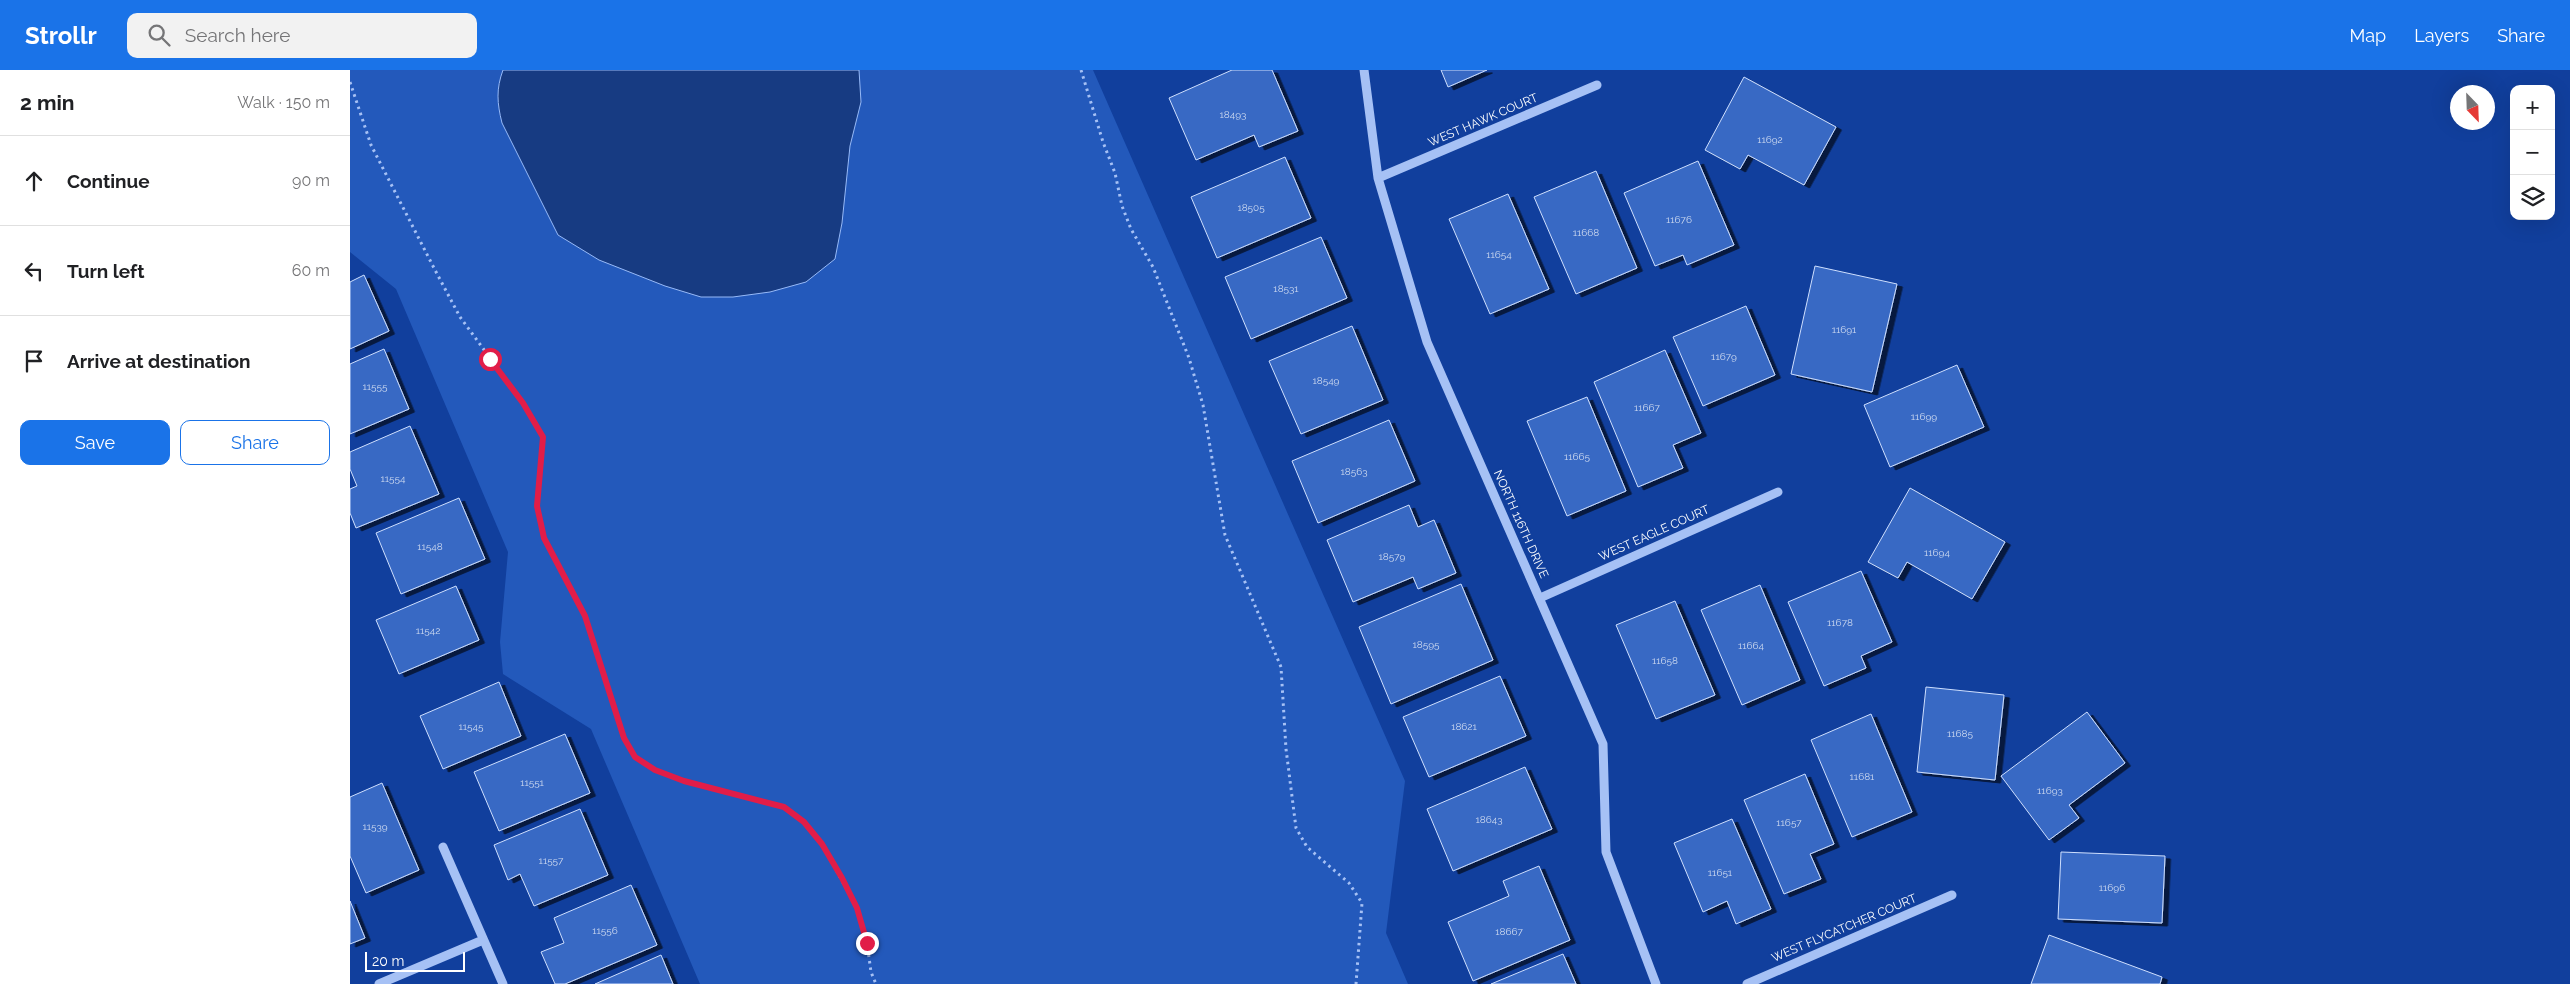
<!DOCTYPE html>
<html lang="en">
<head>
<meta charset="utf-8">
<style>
  :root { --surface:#fff; --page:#f2f2f2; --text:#202124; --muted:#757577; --line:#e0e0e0; --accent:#1a73e8 }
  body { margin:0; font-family:Raleway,sans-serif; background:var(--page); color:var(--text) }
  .controls { position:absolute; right:15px; top:15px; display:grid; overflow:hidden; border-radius:10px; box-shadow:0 5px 20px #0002 }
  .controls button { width:45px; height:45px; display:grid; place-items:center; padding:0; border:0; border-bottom:1px solid var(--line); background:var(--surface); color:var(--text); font:25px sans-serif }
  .compass { position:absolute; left:2100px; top:15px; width:45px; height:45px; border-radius:50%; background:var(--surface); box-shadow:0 5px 20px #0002; rotate:157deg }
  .scale { position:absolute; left:15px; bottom:12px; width:100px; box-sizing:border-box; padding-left:5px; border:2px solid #fff; border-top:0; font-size:14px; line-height:18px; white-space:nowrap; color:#fff; -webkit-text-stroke:4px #113f9d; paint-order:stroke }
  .stop { position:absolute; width:15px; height:15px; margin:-11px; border:4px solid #e11d48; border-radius:50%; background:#fff }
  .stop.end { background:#e11d48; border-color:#fff; box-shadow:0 1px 5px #0008 }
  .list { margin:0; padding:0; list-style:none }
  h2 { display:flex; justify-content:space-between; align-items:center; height:65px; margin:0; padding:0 20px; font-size:21px }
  h2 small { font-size:16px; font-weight:400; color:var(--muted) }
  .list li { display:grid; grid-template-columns:32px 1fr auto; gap:15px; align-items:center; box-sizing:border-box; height:90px; padding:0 20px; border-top:1px solid var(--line) }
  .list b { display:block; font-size:19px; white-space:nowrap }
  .list em { font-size:16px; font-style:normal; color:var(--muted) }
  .actions { display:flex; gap:10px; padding:15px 20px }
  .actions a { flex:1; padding:11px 0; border:1px solid var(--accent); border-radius:10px; text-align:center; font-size:18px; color:var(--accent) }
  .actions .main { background:var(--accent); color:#fff }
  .icon { flex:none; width:28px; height:28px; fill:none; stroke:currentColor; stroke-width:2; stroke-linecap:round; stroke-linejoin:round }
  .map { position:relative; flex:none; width:2220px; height:914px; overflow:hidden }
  header { display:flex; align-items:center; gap:30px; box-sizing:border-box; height:70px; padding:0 25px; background:var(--accent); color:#fff }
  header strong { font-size:24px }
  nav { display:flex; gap:28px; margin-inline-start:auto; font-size:18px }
  .search { width:350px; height:45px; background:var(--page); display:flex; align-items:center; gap:12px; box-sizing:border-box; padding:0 18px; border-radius:10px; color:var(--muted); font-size:19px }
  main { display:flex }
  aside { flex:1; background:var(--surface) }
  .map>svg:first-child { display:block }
  .green { fill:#2359bb }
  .water { fill:#173b82; stroke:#97baf8 }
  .building { fill:#3969c4; stroke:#cedffe; filter:url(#shadow) }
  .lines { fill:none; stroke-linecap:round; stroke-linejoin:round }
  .path { stroke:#a6c1f5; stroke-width:3; stroke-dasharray:2.5 4; stroke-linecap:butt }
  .minor { stroke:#a6c1f5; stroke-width:9 }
  .route { stroke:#e11d48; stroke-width:6 }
  .labels { text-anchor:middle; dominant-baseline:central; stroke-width:4; stroke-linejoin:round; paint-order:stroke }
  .number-label { font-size:10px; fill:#cedaf0 }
  .street-label { font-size:12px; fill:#fff; stroke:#113f9d }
</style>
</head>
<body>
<header>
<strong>Strollr</strong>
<div class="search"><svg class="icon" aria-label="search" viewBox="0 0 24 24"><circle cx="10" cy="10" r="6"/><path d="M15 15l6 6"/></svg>Search here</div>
<nav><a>Map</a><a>Layers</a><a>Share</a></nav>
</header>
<main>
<aside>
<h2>2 min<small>Walk · 150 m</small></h2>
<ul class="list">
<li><svg class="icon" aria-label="ahead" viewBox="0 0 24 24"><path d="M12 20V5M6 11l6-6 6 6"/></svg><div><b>Continue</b></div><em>90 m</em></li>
<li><svg class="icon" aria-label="left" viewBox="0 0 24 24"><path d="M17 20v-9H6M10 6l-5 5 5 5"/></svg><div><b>Turn left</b></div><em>60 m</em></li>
<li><svg class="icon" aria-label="arrive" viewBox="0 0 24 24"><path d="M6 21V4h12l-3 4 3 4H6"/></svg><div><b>Arrive at destination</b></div></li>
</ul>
<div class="actions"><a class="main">Save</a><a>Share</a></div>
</aside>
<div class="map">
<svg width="2220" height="914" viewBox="0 0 2220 914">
  <defs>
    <filter id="shadow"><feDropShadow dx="5.5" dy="3" stdDeviation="0" flood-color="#0009"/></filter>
  </defs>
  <rect width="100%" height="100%" fill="#113f9d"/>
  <path class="green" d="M0,0H743L1055,711L1036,863L1058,914H350L241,659L153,604L150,572L158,482L46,219L0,182Z"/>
  <path class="water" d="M153,0H509L511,32L500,76L492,153L485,189L456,212L420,222L383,227H351L315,216L249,190L208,165L152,53C147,33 146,19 153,0Z"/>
  <path class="building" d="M882,0H922L948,61L909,77L904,65L846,90L819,28Z
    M1091,0H1137L1098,17Z
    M1394,7L1486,57L1454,115L1398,85L1390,99L1355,80Z
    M935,87L961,148L867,188L841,127Z
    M1348,91L1384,175L1337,195L1333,185L1305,196L1274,123Z
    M1246,101L1287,198L1226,224L1184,127Z
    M1158,124L1199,219L1140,244L1099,149Z
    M971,167L997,228L901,269L875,207Z
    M1465,196L1547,214L1522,322L1441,304Z
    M14,205L39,261L0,279V212Z
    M1396,236L1425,305L1353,336L1323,267Z
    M1002,256L1033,330L951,364L919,291Z
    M34,279L59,339L0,364V294Z
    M1315,280L1351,363L1323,375L1333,398L1288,417L1244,312Z
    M1607,295L1634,357L1540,397L1514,335Z
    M1237,327L1276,421L1217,446L1177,351Z
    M1039,350L1065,411L968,453L942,391Z
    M60,356L89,424L6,458L0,443V419L7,416L0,399V382Z
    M1560,418L1655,472L1622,529L1557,492L1548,508L1518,492Z
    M109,428L135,489L51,524L26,463Z
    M1059,435L1068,457L1084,450L1106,503L1068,519L1063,507L1003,532L977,470Z
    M1511,501L1542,572L1511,586L1516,598L1474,616L1438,532Z
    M1111,514L1143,590L1041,634L1009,557Z
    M1410,515L1450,610L1392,635L1351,540Z
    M106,516L129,570L49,604L26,550Z
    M1325,531L1365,625L1306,649L1266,555Z
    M1150,606L1176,666L1079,707L1053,647Z
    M149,612L171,666L93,699L70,646Z
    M1576,617L1654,625L1645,710L1567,702Z
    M1737,642L1775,693L1719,735L1729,748L1699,770L1651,706Z
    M1521,644L1562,742L1502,767L1461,670Z
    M215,664L240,723L149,761L124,702Z
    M1175,697L1202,759L1103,801L1077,739Z
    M1455,704L1484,774L1460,784L1471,809L1434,824L1394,730Z
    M32,713L69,800L16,823L0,786V727Z
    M230,739L258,805L184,836L170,804L158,810L144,775Z
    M1382,749L1421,839L1386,854L1377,831L1353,842L1324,773Z
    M1711,782L1815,786L1812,853L1708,849Z
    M1189,796L1220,870L1123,911L1098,852L1159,826L1153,811Z
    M281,815L307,875L215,914H205L191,882L214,873L204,848Z
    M0,831L15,868L0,874Z
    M1699,865L1812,907L1810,914H1681Z
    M1213,884L1226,914H1141Z
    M311,885L323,914H245Z"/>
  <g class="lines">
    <path class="path" d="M731,0L753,72L765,103L772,136L781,159L803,197L839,288L853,335L875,465L931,597L936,679L946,758L957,777L999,813L1012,833L1006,914
      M0,12L21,75L85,200L110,247L173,333L193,367L187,436L194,468L235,546L273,668L285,687L305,700L334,711L434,737L454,753L472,774L507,838L517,873L521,902L526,914"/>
    <path class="minor" d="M1014,0L1028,108L1077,272L1253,674L1256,782L1306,914
      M1028,108L1247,15
      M1190,528L1428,422
      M93,777L153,914
      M29,914L133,870
      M1397,914L1602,825"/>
  </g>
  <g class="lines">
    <path class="route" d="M140,289L173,333L193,367L187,436L194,468L235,546L274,668L285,687L305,700L334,711L434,737L454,752L472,774L492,808L507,838L517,873"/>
  </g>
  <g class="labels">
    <g class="number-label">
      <text x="883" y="44">18493</text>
      <text x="1420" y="69">11692</text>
      <text x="901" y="137">18505</text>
      <text x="1329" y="149">11676</text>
      <text x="1236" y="162">11668</text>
      <text x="1149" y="184">11654</text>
      <text x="936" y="218">18531</text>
      <text x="1494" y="259">11691</text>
      <text x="1374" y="286">11679</text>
      <text x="976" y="310">18549</text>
      <text x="25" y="316">11555</text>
      <text x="1297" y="337">11667</text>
      <text x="1574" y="346">11699</text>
      <text x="1227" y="386">11665</text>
      <text x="1004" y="401">18563</text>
      <text x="43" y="408">11554</text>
      <text x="80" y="476">11548</text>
      <text x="1587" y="482">11694</text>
      <text x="1042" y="486">18579</text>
      <text x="1490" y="552">11678</text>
      <text x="78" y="560">11542</text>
      <text x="1076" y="574">18595</text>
      <text x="1401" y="575">11664</text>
      <text x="1315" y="590">11658</text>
      <text x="121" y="656">11545</text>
      <text x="1114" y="656">18621</text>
      <text x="1610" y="663">11685</text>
      <text x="1512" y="706">11681</text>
      <text x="182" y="712">11551</text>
      <text x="1700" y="720">11693</text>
      <text x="1139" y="749">18643</text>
      <text x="1439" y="752">11657</text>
      <text x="25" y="756">11539</text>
      <text x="201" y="790">11557</text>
      <text x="1370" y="802">11651</text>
      <text x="1762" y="817">11696</text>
      <text x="255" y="860">11556</text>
      <text x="1159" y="861">18667</text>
    </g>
    <g class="street-label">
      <text transform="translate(1133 50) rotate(-23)">WEST HAWK COURT</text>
      <text transform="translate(1171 454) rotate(66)">NORTH 116TH DRIVE</text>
      <text transform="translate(1304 463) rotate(-24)">WEST EAGLE COURT</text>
      <text transform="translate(1494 858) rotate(-23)">WEST FLYCATCHER COURT</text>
    </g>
  </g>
</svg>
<div class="controls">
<button>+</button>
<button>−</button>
<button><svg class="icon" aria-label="layers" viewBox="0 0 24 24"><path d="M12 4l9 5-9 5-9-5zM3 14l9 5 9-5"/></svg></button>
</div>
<svg class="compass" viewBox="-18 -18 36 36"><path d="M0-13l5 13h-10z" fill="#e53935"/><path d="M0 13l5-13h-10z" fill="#757577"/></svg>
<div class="scale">20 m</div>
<div class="stop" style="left:140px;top:289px"></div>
<div class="stop end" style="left:517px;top:873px"></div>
</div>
</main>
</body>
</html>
